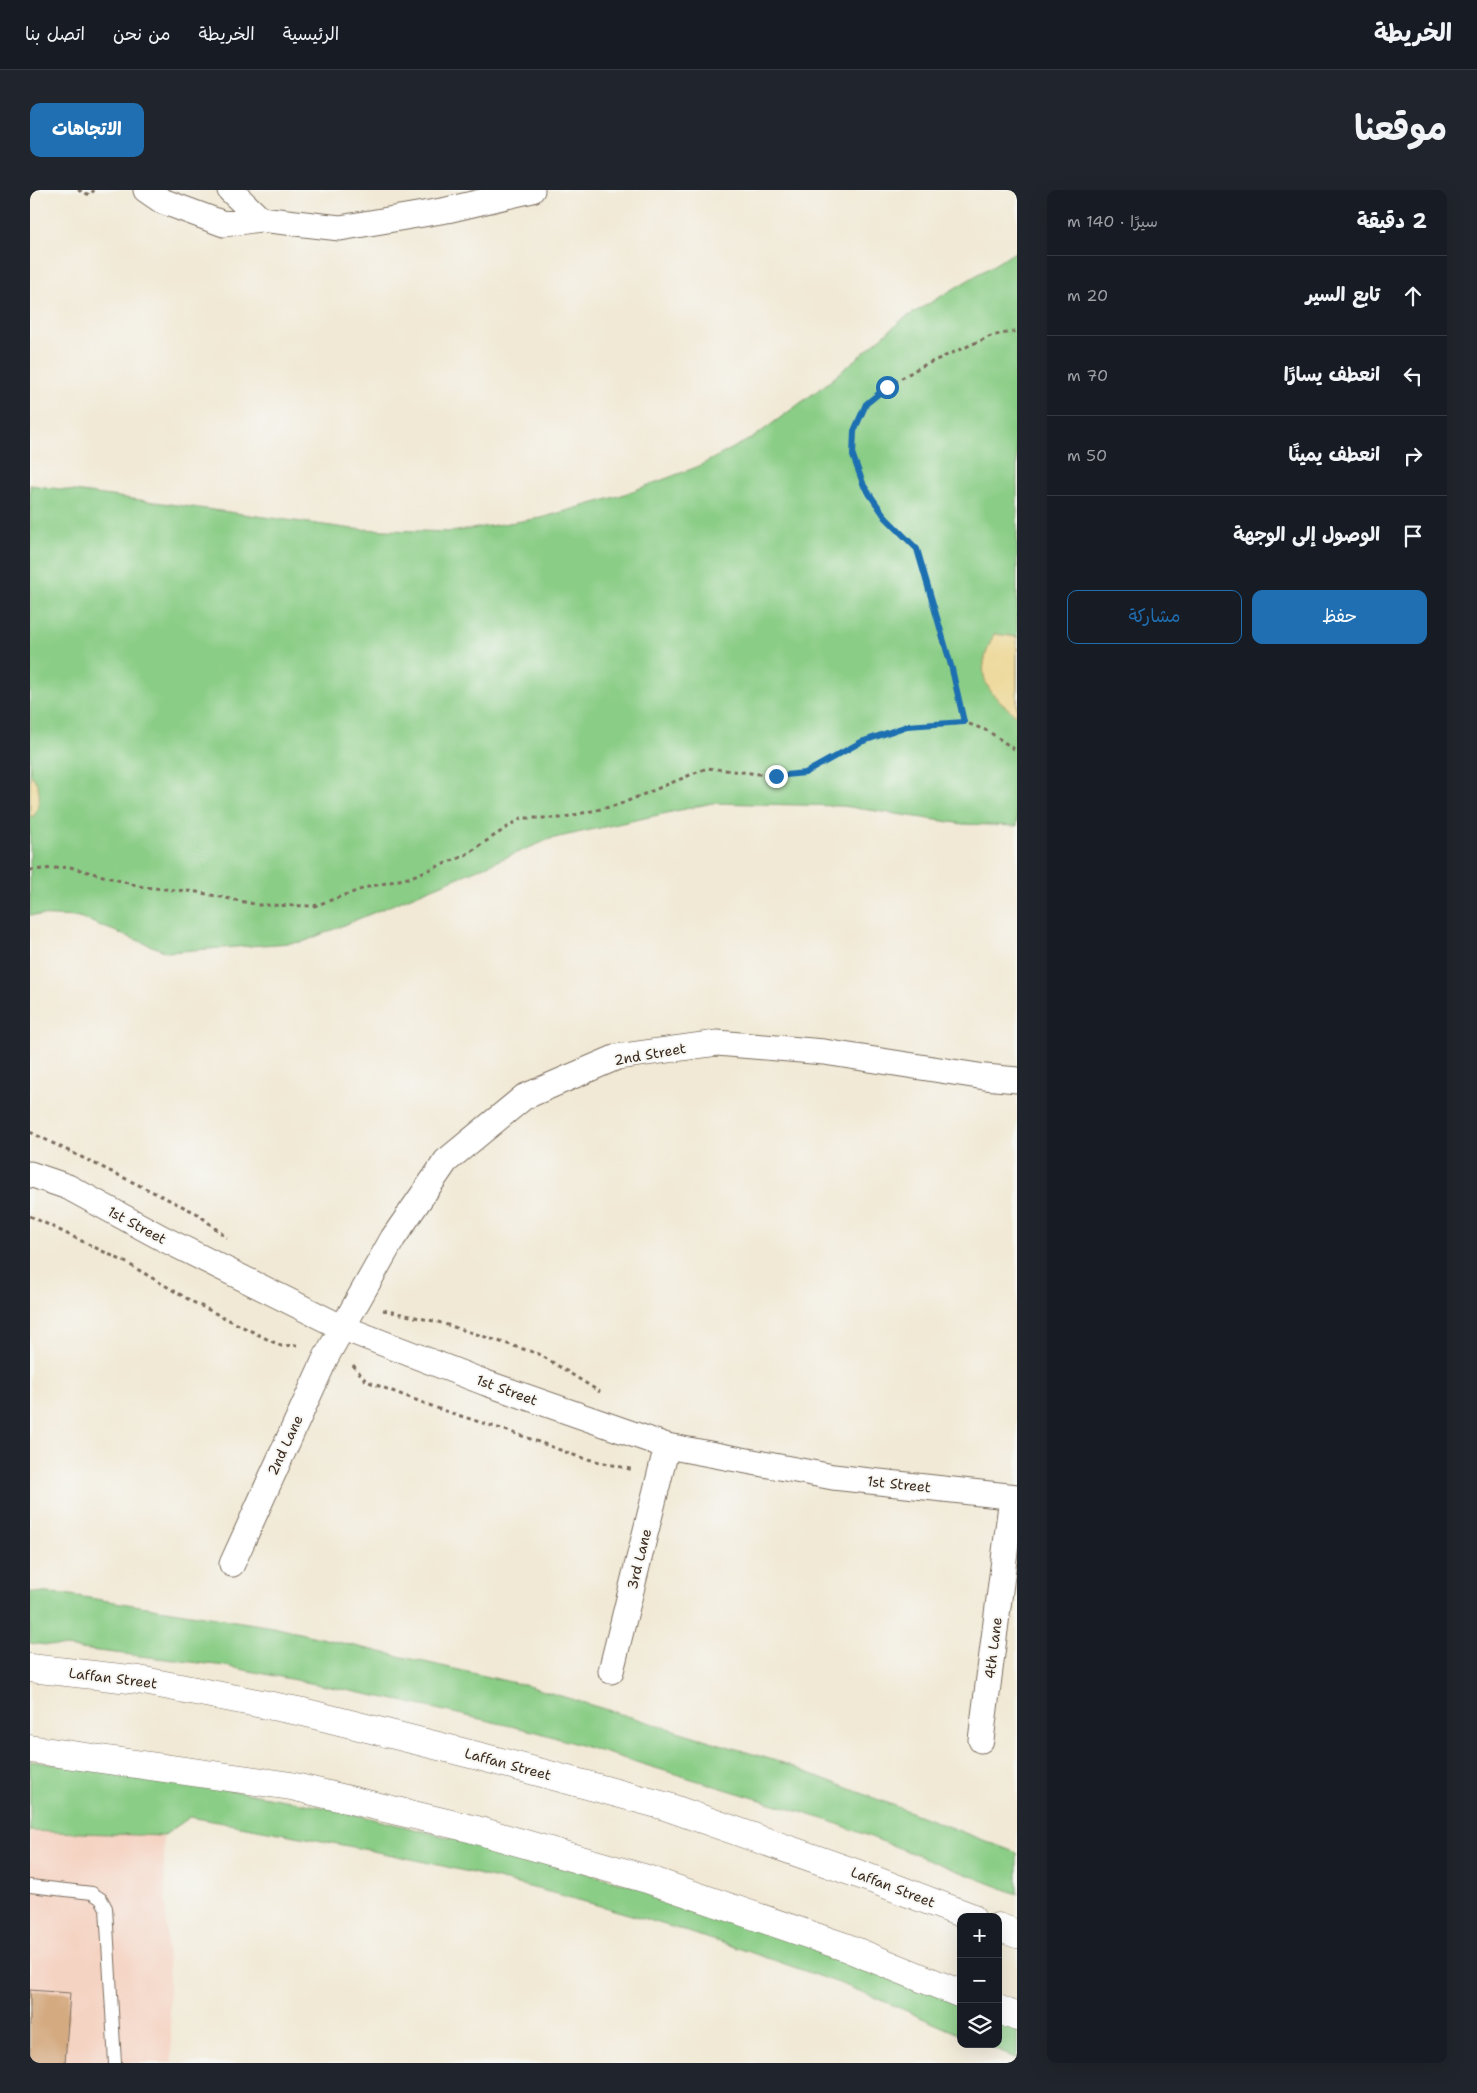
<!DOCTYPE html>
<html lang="ar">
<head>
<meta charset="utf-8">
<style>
  :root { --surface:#171b24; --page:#20242c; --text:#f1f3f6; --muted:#9ea1a6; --line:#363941; --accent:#1f6fb2 }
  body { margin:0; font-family:"Shantell Sans","Playpen Sans Arabic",sans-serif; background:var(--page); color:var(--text); direction:rtl }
  .controls { position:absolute; right:15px; bottom:15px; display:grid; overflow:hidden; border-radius:10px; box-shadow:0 5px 20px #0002 }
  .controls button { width:45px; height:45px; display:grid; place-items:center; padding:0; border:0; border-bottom:1px solid var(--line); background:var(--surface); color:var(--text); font:25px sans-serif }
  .stop { position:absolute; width:15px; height:15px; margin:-11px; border:4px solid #1f6fb2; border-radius:50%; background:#fff }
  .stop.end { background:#1f6fb2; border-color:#fff; box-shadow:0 1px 5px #0008 }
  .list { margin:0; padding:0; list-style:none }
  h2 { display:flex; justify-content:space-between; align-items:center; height:65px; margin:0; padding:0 20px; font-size:21px }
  h2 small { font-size:16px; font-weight:400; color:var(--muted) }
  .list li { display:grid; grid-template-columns:32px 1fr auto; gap:15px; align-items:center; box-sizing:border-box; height:80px; padding:0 20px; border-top:1px solid var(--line) }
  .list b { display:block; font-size:19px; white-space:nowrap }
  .list em { font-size:16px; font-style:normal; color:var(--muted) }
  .actions { display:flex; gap:10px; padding:15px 20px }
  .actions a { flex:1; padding:11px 0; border:1px solid var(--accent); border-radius:10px; text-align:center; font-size:18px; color:var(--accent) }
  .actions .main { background:var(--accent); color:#fff }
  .icon { flex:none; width:28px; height:28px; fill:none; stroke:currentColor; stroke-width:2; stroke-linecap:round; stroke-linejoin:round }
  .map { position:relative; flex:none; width:987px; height:1873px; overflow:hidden; direction:ltr; border-radius:10px }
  header { display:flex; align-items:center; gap:30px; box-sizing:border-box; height:70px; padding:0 25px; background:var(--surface); border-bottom:1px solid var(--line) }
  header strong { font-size:24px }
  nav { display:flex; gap:28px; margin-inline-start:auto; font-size:18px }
  .intro { display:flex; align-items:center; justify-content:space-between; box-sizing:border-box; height:120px; padding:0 30px }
  h1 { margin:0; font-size:35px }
  .button { padding:12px 22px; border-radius:10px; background:var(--accent); color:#fff; font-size:18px; font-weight:700 }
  main { display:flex; gap:30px; padding:0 30px }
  aside { flex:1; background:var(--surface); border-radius:10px; box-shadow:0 5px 20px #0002 }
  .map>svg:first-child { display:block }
  .built { fill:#f5d3c2 }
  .green { fill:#8acd86; stroke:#627c52 }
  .sand { fill:#eeda9e; stroke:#94825e }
  .building { fill:#d4aa81 }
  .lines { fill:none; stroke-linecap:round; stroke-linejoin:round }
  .service-casing { stroke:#7b6d5e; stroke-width:14 }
  .minor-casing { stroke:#7b6d5e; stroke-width:27 }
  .tertiary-casing { stroke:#7b6d5e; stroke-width:29 }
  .path { stroke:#7b6d5e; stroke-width:3; stroke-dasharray:4 4; stroke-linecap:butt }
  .service { stroke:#fff; stroke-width:12 }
  .minor { stroke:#fff; stroke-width:25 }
  .tertiary { stroke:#fff; stroke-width:28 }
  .route { stroke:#1f6fb2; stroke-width:6 }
  .labels { text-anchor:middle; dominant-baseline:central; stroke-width:4; stroke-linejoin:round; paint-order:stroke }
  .street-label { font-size:14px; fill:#3b2a1e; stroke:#f6f6f2 }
</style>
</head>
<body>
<header>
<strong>الخريطة</strong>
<nav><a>الرئيسية</a><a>الخريطة</a><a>من نحن</a><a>اتصل بنا</a></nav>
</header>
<div class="intro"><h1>موقعنا</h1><a class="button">الاتجاهات</a></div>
<main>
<aside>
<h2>2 دقيقة<small>سيرًا · 140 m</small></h2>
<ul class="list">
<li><svg class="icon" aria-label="ahead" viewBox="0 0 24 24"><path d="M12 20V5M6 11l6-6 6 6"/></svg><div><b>تابع السير</b></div><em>20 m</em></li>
<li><svg class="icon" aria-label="left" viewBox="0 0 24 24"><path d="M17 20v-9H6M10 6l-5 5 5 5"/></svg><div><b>انعطف يسارًا</b></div><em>70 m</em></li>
<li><svg class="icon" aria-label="right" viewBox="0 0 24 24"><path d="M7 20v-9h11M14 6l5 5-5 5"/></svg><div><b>انعطف يمينًا</b></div><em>50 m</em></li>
<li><svg class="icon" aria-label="arrive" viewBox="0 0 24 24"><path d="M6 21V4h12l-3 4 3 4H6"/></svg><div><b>الوصول إلى الوجهة</b></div></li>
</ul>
<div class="actions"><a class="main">حفظ</a><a>مشاركة</a></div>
</aside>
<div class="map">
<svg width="987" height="1873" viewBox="0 0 987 1873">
  <rect width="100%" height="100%" fill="#f6f6f2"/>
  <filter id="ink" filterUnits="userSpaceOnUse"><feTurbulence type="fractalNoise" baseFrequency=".02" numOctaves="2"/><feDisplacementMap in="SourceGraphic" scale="10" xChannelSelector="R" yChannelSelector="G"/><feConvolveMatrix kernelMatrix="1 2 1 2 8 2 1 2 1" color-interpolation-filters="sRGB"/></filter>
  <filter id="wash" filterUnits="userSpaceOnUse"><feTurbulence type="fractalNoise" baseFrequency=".0096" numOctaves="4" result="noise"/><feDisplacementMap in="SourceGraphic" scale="20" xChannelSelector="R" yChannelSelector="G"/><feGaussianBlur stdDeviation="1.12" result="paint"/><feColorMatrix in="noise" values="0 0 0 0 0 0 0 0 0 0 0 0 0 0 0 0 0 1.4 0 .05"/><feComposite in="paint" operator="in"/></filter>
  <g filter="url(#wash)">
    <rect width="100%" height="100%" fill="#f1e9d5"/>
    <path class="built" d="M0,1641L133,1646L142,1873H0Z"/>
    <path class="green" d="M987,61V636L933,634L813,616L682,613L520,649L273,752L137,762L49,727L0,725V295L323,339L421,342L511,328L589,306L667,277L724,247L799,192L873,129Z
      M0,1402L34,1404L243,1437L498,1496L753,1573L987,1663V1704L800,1631L507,1542L371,1511L195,1476L0,1453Z
      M0,1571L188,1598L298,1618L479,1662L655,1710L931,1810V1845C884,1825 837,1802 789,1786C672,1744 551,1708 430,1680C341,1659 250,1643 160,1627L133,1646L0,1641Z
      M968,1827L987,1836V1869L953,1854H968Z"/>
    <path class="sand" d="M964,444L987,447V526C953,499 944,486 964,444Z
      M0,584C12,596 11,611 4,626H0Z"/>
    <g id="blocks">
      <path class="building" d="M0,1800L40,1803L35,1873H0Z"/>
    </g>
  </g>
  <g filter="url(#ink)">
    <use href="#blocks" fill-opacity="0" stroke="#7b6d5e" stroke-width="1"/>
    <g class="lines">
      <g class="service-casing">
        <path id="service" d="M0,1696L62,1703L71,1709L76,1718L85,1873"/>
      </g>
      <g class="minor-casing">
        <path id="minor" d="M116,0L132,11L194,34L230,29L310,38L417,20L502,0
          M200,0L230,29
          M0,984L38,997L132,1048L311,1137L456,1193L637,1256L803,1287L987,1307
          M202,1374L296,1167L363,1048L416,971L494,907L587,867L687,853L794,862L955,887L987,890
          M581,1481L637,1256
          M951,1550L982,1307"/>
      </g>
      <g class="tertiary-casing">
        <path id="tertiary" d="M0,1478L109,1490L273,1522L452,1567L635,1616L834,1686L941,1727
          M0,1559L261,1596L443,1639L617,1689L815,1757L931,1804
          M968,1737L987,1744
          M968,1819L987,1827"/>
      </g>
      <path class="path" d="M48,0L60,5L64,0
        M934,532L921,479L887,359L856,328L834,296L823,265L824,241L836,214L857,197L890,177L961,146L987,141
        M0,680L40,677L113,697L167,702L229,715L284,716L338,697L378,688L434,666L491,628H531L588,615L677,578L746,586L775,583L831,552L877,536L934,532L958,541L987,561
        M0,942L168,1024L197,1048
        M0,1026L95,1072L163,1112L251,1156L267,1155
        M353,1120L408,1132L509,1164L570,1202
        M323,1175L336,1191L412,1220L487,1244L549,1267L604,1280"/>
      <use href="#service" class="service"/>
      <use href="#minor" class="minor"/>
      <use href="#tertiary" class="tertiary"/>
    </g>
  </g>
  <g class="lines" filter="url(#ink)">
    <path class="route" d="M746,586L775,583L831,552L877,536L934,532L922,479L887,359L856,328L834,296L823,266L824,241L836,214L857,197"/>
  </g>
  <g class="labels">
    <g class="street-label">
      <text transform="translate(620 864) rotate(-10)">2nd Street</text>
      <text transform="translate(107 1035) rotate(28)">1st Street</text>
      <text transform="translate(477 1200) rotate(20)">1st Street</text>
      <text transform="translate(255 1255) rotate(-65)">2nd Lane</text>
      <text transform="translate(869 1294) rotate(6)">1st Street</text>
      <text transform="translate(609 1369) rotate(-76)">3rd Lane</text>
      <text transform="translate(963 1458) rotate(-83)">4th Lane</text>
      <text transform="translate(83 1488) rotate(7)">Laffan Street</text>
      <text transform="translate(478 1574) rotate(15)">Laffan Street</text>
      <text transform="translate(863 1697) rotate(21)">Laffan Street</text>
    </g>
  </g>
</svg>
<div class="controls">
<button>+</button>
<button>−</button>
<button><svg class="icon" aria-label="layers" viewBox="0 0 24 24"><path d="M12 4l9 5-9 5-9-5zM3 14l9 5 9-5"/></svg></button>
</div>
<div class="stop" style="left:857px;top:197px"></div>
<div class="stop end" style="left:746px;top:586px"></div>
</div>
</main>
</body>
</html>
